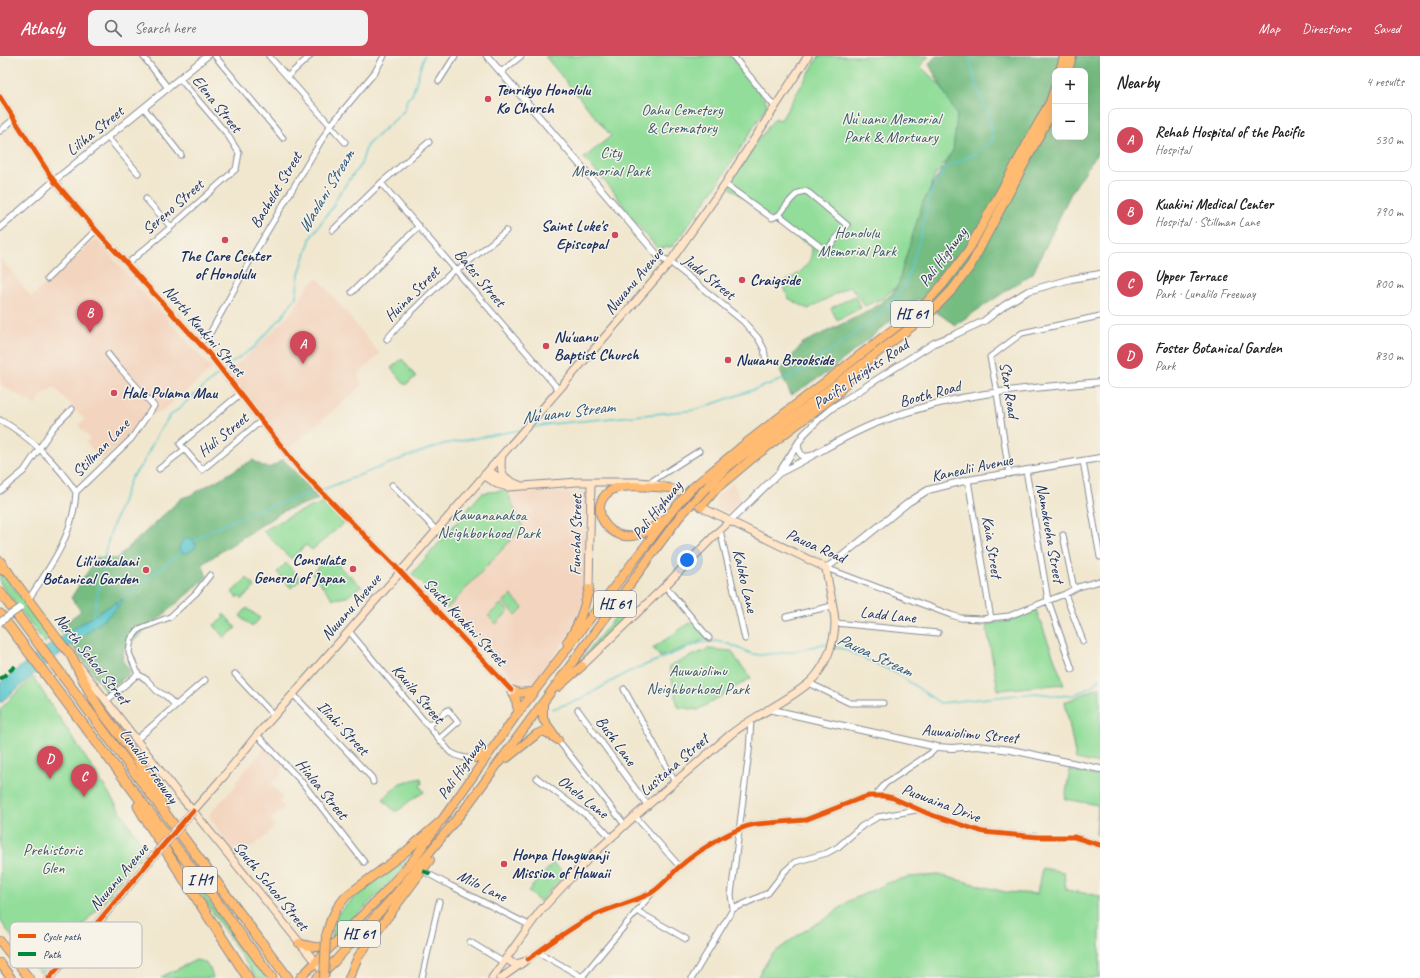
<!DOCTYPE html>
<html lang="en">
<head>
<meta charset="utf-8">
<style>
  :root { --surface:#fff; --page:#f2f2f2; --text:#202124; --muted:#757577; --line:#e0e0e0; --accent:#d1495b }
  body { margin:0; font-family:Caveat,sans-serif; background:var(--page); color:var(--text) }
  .controls { position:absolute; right:12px; top:12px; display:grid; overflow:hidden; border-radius:8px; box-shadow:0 4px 16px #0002 }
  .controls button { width:36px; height:36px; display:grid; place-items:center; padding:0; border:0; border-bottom:1px solid var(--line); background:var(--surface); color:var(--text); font:20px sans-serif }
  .you { position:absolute; left:687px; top:504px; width:14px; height:14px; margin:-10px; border:3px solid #fff; border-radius:50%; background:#1a73e8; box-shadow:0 0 0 6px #1a73e833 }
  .badge { display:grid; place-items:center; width:26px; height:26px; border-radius:50%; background:var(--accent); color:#fff; font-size:13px; font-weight:700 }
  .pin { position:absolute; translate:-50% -33px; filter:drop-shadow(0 1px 2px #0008) }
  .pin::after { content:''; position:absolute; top:21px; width:14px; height:12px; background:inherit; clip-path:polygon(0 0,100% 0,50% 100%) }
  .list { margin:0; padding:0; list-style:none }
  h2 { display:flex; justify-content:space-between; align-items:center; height:52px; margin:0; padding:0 16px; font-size:17px }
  h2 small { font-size:13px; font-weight:400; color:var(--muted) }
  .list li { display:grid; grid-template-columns:26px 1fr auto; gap:12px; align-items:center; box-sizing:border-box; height:64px; margin:0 8px 8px; padding:0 8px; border:1px solid var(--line); border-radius:8px }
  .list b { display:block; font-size:15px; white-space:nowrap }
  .list p { margin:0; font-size:13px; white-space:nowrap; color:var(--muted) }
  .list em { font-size:13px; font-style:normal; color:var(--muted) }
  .icon { flex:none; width:22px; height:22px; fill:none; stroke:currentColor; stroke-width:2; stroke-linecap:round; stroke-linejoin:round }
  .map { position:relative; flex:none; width:1100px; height:922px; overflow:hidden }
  header { display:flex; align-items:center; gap:24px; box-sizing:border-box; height:56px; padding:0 20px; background:var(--accent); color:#fff }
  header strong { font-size:19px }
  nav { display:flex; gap:22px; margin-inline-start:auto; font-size:14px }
  .search { width:280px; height:36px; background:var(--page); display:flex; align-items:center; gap:10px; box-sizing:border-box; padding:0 14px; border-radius:8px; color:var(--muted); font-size:15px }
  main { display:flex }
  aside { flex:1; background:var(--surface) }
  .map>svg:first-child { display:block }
  .built { fill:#f3d4be }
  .green { fill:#91dd99; stroke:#56867c }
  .forest { fill:#74bc81; stroke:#487670; fill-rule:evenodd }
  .water { fill:#59c7cd; stroke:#3a7b96 }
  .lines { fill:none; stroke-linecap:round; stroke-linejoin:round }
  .stream { stroke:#59c7cd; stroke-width:1.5 }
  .minor-casing { stroke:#868b96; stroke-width:7 }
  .tertiary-casing { stroke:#868b96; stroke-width:8 }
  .secondary-casing { stroke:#868b96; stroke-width:9 }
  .primary-casing { stroke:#868b96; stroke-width:10 }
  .trunk-casing { stroke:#868b96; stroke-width:10 }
  .motorway-casing { stroke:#868b96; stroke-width:11 }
  .minor { stroke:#fff; stroke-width:5 }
  .tertiary { stroke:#fff; stroke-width:6 }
  .secondary { stroke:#ffe4c6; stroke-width:7 }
  .primary { stroke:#ffbb71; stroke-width:8 }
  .trunk { stroke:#ffbb71; stroke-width:8 }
  .motorway { stroke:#ffbb71; stroke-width:9 }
  .tertiary-bridge-casing { stroke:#868b96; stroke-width:8; stroke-linecap:butt }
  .secondary-bridge-casing { stroke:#868b96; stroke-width:9; stroke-linecap:butt }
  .trunk-bridge-casing { stroke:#868b96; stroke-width:10; stroke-linecap:butt }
  .tertiary-bridge { stroke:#fff; stroke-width:6 }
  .secondary-bridge { stroke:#ffe4c6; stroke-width:7 }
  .trunk-bridge { stroke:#ffbb71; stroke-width:8 }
  .quiet { stroke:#00873e; stroke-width:4; stroke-dasharray:8 4; stroke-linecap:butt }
  .cycleway-casing { stroke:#f7f3e8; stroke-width:8 }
  .cycleway { stroke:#e8590c; stroke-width:5 }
  .poi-dot { fill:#d1495b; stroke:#f7f3e8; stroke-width:1.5 }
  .labels { text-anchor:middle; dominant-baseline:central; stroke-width:3; stroke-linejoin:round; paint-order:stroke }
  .shield { fill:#f7f3e8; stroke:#5d6a87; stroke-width:1 }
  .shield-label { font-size:15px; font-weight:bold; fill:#1b2f5e }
  .poi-label { font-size:16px; font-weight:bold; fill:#1b2f5e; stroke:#f7f3e8; text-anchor:start }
  .street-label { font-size:16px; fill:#1b2f5e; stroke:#f7f3e8 }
  .park-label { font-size:16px; fill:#385a6d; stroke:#f7f3e8 }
  .water-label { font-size:17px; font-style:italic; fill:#2a557a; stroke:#f7f3e8 }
  .key { fill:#f7f3e8; stroke:#b5b8bf; stroke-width:1 }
  .key-label { font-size:11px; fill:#1b2f5e }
</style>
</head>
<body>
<header>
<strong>Atlasly</strong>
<div class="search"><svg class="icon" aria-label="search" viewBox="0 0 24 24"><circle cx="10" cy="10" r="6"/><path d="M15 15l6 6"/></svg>Search here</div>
<nav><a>Map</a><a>Directions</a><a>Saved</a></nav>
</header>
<main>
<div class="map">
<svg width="1100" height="922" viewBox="0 0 1100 922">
  <rect width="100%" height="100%" fill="#f7f3e8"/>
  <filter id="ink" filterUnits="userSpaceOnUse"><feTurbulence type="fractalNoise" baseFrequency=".025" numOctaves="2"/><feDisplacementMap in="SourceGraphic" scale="8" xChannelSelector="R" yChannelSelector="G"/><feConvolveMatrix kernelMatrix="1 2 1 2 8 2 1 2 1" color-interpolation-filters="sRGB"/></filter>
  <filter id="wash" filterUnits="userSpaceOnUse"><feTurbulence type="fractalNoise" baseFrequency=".012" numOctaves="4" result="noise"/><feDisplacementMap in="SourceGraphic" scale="16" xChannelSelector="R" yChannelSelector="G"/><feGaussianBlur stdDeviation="0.9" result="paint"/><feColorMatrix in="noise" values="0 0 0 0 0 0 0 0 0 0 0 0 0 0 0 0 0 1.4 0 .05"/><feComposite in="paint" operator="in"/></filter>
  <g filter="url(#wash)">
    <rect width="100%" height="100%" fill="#f1e7cf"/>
    <path class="built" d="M96,183L212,313L165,353L139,367L125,385L102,404L86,386L90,383L78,369L85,364L54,331L41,339L36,350L0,328V234L3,228L0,225V201L31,241Z
      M318,222L380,298L358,319L362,330L285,395L226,318L250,297L291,257L310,228Z
      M733,426L742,447L730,459L717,452L716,445L717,440Z
      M506,434L586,437V532L581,552L568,581L527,636L447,553L523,471Z
      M266,691L285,710L280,715L282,718L271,728L283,742L279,746L285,751L271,764L275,768L267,779L237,803L210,761V757L237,728L235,726Z"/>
    <path class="green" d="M545,0H731L767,47V50L719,126L673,190L658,193L629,159L614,136L584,102L611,80Z
      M819,0H929L920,10L974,62L981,88L944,107L935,119L917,173L901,227L883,242L865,250L850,230L808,253L788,242L783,227C798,218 812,211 812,192L725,128L775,62L781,64Z
      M855,240L861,252L837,264L831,252Z
      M402,303L416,321L405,329L391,312Z
      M506,434L523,471L447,553L412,518L482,437Z
      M325,446L344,467L312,494L306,489L291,503L263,475L293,458Z
      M329,500L349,520L350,519L362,531L358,532L347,541L333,543L312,517Z
      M286,507L301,523L291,532L277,516Z
      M0,516L18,537L49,579L48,584L45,587L0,527Z
      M247,522L255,531L242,543L239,540L237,542L232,536Z
      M511,539L523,552L516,559L503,546Z
      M627,547L635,554L579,606Z
      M501,548L509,555L496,568L488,560Z
      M247,552L260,562L252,571L240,560Z
      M1036,554L1064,628L998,634L986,568L1009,565Z
      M224,558L236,572L224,582L214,569L224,562L222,560Z
      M694,564L709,582L660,601L653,592Z
      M708,593L732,595L737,604L751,622L698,654L678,651L669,610Z
      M33,621L145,793L110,835L111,837L41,917L32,910L0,864V653Z
      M1100,631V708L1076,703L1065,646Z
      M1070,714L1100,721V780L1096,778L1098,749L1065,743Z
      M421,722L422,728L420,730L424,736C420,739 416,740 413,743C406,746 402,755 394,755L383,743L400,727Z
      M407,805L400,816L330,887C331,882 333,877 334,872C335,870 334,868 334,866C336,850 392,813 407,805Z
      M553,807L565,818L540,846L528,835Z
      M182,810L239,884L267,922H256Z
      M1042,812L1064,816L1066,834L1100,840V922H757L771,899L801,877L828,861L849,845L888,827L908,821L939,819L1005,836L1037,838Z
      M196,904C208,906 210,911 213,922H161V921Z"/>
    <path class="forest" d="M936,0H1100V93L1071,137L1033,217L955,269L918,243L828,316L791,339L780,315L803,287L871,254L892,238L899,227L902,213L923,146L953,94L957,60L929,8ZM1055,15H1085V81H1055Z
      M283,403L319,443L283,455L202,508L207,521L124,593L122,604L131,616L107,637L59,572L81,555L71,542L97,501L116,503L182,442L191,439L253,404C268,414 269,414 283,403Z"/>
    <path class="water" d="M187,482L194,484L196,491L187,497L180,496C178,489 181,485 187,482Z
      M124,542L113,556L32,620L0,647V627C38,596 81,566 124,542Z"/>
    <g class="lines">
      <path class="stream" d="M223,313L231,307L253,292L282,261L296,241L299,218L311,181L334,149L338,139L361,108L367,89L401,58L405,53L407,43L412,39L424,0
        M530,372L551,368L695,354L796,319L874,264L905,230L921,179L930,137L945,112L976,97L993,84L989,61L975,26L970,3L973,0
        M322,434L406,401L444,388L520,374
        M194,485L212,474L257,454L318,435
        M123,543L182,495
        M93,562L99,531L103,517L105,496L111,475L131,422L143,407L159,375L170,360L221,316
        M64,574L68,579
        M834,591L844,593L896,617L940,647L1036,637L1059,640L1074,639L1091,631L1100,623
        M552,653L579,644L628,616L700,587L715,585L726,587L750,597L759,599L792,596L823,588L828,589"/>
    </g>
  </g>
  <g filter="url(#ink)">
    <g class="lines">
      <g class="minor-casing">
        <path id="minor" d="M143,0L168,32
          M215,0L283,82
          M269,0L345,86
          M733,0L775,51
          M501,16L521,0
          M288,20L310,0
          M439,25L455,0
          M144,52L181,99
          M0,75L14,63
          M108,82L138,117
          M381,127L559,334
          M725,128L772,162L779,159
          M805,135L809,137L847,169L826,195L779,159C786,151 794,136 805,135Z
          M146,143L171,171
          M333,174L381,127L429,86
          M670,206L743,265L758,282L764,293L766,305
          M127,208L171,171L236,113L239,97L227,78L180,23
          M47,223L96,174
          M352,236L419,170
          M387,283L408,259L452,216L462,211L506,175
          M200,287L209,279L252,201L330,70L375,16L384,0
          M108,298L116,308
          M240,338L180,388L202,414L261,365
          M0,364C29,379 58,409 76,436
          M1083,405L1100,501
          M159,413L184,394
          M1026,414L1048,544L1072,613
          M1009,418L997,337L990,301L1022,277L1100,260
          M968,424L991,563
          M649,427L699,395
          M392,429L436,474
          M0,435L24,415L53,372L72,353
          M720,474L745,583
          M1063,479L1074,533
          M826,512L951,559L961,562L981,563L1009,560L1065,538L1078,531L1100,525
          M665,530L709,582
          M1065,538L1083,585
          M28,544C51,510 74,478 76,436L131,383L154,350L119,311
          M786,561L832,550
          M835,567L938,577
          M349,575L450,696C459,701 465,703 475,702
          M138,618L147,624L157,635L166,640L175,649
          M235,618L274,660
          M809,627L850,647H883
          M624,633L675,726
          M293,638L372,722L373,726
          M106,645L138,618L129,597L131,583L139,573L170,561L196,537L210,519
          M578,654L648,750
          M428,670L448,654L458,666L439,683
          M257,679L301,725L364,806
          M136,684L205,624
          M558,684L625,769
          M537,722L598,768L611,782
          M875,740L886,727L931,697L937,691
          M635,760L680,811
          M423,815L451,830L529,869
          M733,853L731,839L749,696L751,664
          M637,855L686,883
          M470,886L503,906
          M538,896L584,922
          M422,922L439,846
          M581,922L652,837
          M692,922L733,853L768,837L785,815L795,806L827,797L838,791L862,770L878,761L916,754"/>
      </g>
      <g class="tertiary-casing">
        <path id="tertiary" d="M487,0L659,201L670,206
          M0,41L54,125L96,174L210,299L300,414L396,511L511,634
          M0,172L54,125L207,0
          M798,388C798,394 799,397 804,401L811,400
          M779,417C813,401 844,379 879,366C913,353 949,343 985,338C1023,332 1062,330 1100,326
          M730,465L779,417L804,378L820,362L832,352L934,287L954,279L984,265L1005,249L1028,235L1071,223L1100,218
          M826,512L832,508L909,446L928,434L968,424L1100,402
          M768,653L937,691L952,692L977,690L1011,694L1100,713
          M528,903C551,887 572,870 597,858C615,850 634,846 651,837C660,832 671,819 678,812C696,796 734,771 757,768L805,764L859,743L869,740H884L893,742L929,758L983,776L1038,781H1074L1100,789"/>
      </g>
      <g class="secondary-casing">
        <path id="secondary" d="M502,399C499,417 502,422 519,429
          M489,415L507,427
          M484,419L497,428L508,431L578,426H639L649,427L677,434L701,451L826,512C828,530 834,548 835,566C835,587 825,612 810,626C787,646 755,659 731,678L635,760L589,802L540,855L492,922
          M589,533L591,426
          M582,610L665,530L720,474L730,465
          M80,611L179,739L193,755L325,918
          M193,755L224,720L257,679L349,575L670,206L725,128L808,0
          M506,902C512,908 515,909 523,906
          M49,922L73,896L158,795
          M501,922L528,903"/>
      </g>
      <g class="primary-casing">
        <path id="primary" d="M0,505L54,578L72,601
          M0,885L29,922
          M299,887C311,891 319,893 330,888
          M0,907L11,922
          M300,922L384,837L414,803L437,770"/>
      </g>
      <g class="trunk-casing">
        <path id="trunk" d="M1060,15L1064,0
          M1068,15L1072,0
          M707,431L729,410L931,256L953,233L971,209L1055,50
          M692,432L741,391L904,265L924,249L943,228L968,195L1050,46L1055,31
          M701,451L716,433L754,401L837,338L854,318
          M661,465C655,469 650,474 643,477C609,493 581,446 616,432C626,429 657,431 669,432
          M567,586C579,570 584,552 589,533
          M558,631L582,610
          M511,634L516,643L517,651
          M511,634L519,637L529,636
          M543,648V663L555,680
          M475,702L490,696
          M507,702L537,678L544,675L558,684
          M326,880L330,866L337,852L346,840L403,798L442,764L517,658L672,455
          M317,922L335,905L394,840L467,750L680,460
          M349,922L358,901L430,804"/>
      </g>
      <g class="motorway-casing">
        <path id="motorway" d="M0,513L8,516
          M0,536L288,922
          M0,558L212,839L272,922
          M72,601C81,619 89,637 100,653C122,683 146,711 161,746
          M138,750L146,764L248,922"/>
      </g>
      <use href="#minor" class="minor"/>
      <use href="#tertiary" class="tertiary"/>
      <use href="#secondary" class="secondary"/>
      <use href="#primary" class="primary"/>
      <use href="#trunk" class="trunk"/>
      <use href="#motorway" class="motorway"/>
      <g class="tertiary-bridge-casing">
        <path id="tertiary-bridge" d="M0,566L20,552"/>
      </g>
      <g class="secondary-bridge-casing">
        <path id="secondary-bridge" d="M158,795L193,755"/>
      </g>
      <g class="trunk-bridge-casing">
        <path id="trunk-bridge" d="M672,455L692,432
          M680,460L707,431
          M324,922L326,880"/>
      </g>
      <use href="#tertiary-bridge" class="tertiary-bridge"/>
      <use href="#secondary-bridge" class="secondary-bridge"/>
      <use href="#trunk-bridge" class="trunk-bridge"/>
      <path class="quiet" d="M0,623L18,608
        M423,815L433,819"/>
      <g class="cycleway-casing">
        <path id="cycleway" d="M0,41L54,125L96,174L210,299L300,414L396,511L511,634
          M528,903C551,887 572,870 597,858C615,850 634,846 651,837C660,832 671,819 678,812C696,796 734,771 757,768L805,764L859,743L869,740H884L893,742L929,758L983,776L1038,781H1074L1100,789
          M49,922C98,868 144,810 193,755"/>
      </g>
      <use href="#cycleway" class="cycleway"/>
    </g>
  </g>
  <g class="poi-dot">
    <circle cx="488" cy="43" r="4"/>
    <circle cx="615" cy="179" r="4"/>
    <circle cx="225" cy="184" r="4"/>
    <circle cx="742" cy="224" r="4"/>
    <circle cx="546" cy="290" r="4"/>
    <circle cx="728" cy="304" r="4"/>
    <circle cx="114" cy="337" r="4"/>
    <circle cx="353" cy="513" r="4"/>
    <circle cx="146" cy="514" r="4"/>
    <circle cx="504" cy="808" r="4"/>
  </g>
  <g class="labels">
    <g class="shield">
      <rect x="891" y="245" width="42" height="26" rx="3"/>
      <rect x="594" y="535" width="42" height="26" rx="3"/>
      <rect x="183" y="811" width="34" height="26" rx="3"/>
      <rect x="338" y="865" width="42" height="26" rx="3"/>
    </g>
    <g class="shield-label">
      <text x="912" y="258">HI 61</text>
      <text x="615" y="548">HI 61</text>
      <text x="200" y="824">I H1</text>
      <text x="359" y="878">HI 61</text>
    </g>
    <g class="poi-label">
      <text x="496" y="34">Tenrikyo Honolulu<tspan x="496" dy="18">Ko Church</tspan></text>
      <text x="607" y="170" text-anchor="end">Saint Luke's<tspan x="607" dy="18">Episcopal</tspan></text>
      <text x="225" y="200" text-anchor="middle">The Care Center<tspan x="225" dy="18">of Honolulu</tspan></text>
      <text x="750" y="224">Craigside</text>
      <text x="554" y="281">Nu'uanu<tspan x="554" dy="18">Baptist Church</tspan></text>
      <text x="736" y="304">Nuuanu Brookside</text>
      <text x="122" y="337">Hale Pulama Mau</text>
      <text x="345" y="504" text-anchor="end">Consulate<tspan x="345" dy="18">General of Japan</tspan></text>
      <text x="138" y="505" text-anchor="end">Lili'uokalani<tspan x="138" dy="18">Botanical Garden</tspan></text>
      <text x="512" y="799">Honpa Hongwanji<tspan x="512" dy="18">Mission of Hawaii</tspan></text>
    </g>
    <g class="street-label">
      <text transform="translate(217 48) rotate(51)">Elena Street</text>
      <text transform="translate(95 75) rotate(-39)">Liliha Street</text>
      <text transform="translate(276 134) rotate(-59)">Bachelot Street</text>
      <text transform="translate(173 151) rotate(-41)">Sereno Street</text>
      <text transform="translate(943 201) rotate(-53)">Pali Highway</text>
      <text transform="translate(709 221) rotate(39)">Judd Street</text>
      <text transform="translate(480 222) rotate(50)">Bates Street</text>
      <text transform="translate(634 225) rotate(-50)">Nuuanu Avenue</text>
      <text transform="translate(412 238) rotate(-45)">Huina Street</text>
      <text transform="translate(204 275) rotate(49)">North Kuakini Street</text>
      <text transform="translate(861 318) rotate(-34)">Pacific Heights Road</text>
      <text transform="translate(1009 334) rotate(81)">Star Road</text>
      <text transform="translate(930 338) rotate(-15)">Booth Road</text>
      <text transform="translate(223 379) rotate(-39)">Huli Street</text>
      <text transform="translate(101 392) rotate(-46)">Stillman Lane</text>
      <text transform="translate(972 412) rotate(-12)">Kanealii Avenue</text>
      <text transform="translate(657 454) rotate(-51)">Pali Highway</text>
      <text transform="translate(1050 477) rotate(80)">Namokueha Street</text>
      <text transform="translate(576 479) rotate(-89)">Funchal Street</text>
      <text transform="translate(816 490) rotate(24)">Pauoa Road</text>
      <text transform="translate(992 491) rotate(81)">Kaia Street</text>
      <text transform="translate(745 525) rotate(77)">Kaloko Lane</text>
      <text transform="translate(351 551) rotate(-49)">Nuuanu Avenue</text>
      <text transform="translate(888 559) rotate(6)">Ladd Lane</text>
      <text transform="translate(465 566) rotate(47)">South Kuakini Street</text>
      <text transform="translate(92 603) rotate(52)">North School Street</text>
      <text transform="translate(418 638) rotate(50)">Kauila Street</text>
      <text transform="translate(343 672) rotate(47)">Iliahi Street</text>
      <text transform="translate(970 678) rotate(5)">Auwaiolimu Street</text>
      <text transform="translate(616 685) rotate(54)">Bush Lane</text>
      <text transform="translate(674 709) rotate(-41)">Lusitana Street</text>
      <text transform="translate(149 710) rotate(54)">Lunalilo Freeway</text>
      <text transform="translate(461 713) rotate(-55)">Pali Highway</text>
      <text transform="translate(322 733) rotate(51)">Hialoa Street</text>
      <text transform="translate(583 741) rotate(38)">Ohelo Lane</text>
      <text transform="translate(941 747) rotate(21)">Puowaina Drive</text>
      <text transform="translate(119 821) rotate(-50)">Nuuanu Avenue</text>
      <text transform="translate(271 830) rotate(51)">South School Street</text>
      <text transform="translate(482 830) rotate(26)">Milo Lane</text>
    </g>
    <g class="park-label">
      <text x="682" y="54">Oahu Cemetery<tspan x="682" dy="18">&amp; Crematory</tspan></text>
      <text x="891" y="63">Nuʻuanu Memorial<tspan x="891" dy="18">Park &amp; Mortuary</tspan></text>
      <text x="611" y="97">City<tspan x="611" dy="18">Memorial Park</tspan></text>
      <text x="857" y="177">Honolulu<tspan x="857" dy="18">Memorial Park</tspan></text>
      <text x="489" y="459">Kawananakoa<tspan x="489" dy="18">Neighborhood Park</tspan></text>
      <text x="698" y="615">Auwaiolimu<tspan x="698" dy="18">Neighborhood Park</tspan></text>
      <text x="53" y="794">Prehistoric<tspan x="53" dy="18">Glen</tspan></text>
    </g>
    <g class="water-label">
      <text transform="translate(326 135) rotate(-59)">Waolani Stream</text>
      <text transform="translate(568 356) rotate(-7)">Nuʻuanu Stream</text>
      <text transform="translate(875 599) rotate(25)">Pauoa Stream</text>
    </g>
  </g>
  <rect x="10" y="866" width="132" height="46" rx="6" class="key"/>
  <rect x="18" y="878" width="18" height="4" fill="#e8590c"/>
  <rect x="18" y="896" width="18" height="4" fill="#00873e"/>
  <g class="key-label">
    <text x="43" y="884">Cycle path</text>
    <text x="43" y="902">Path</text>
  </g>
</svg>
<div class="controls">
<button>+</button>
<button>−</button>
</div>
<div class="you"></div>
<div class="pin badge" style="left:303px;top:308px">A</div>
<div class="pin badge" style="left:90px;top:277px">B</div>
<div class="pin badge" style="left:84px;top:741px">C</div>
<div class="pin badge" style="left:50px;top:723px">D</div>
</div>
<aside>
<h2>Nearby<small>4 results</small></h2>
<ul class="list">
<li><span class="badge">A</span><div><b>Rehab Hospital of the Pacific</b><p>Hospital</p></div><em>530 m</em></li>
<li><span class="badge">B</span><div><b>Kuakini Medical Center</b><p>Hospital · Stillman Lane</p></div><em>790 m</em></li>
<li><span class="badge">C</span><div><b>Upper Terrace</b><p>Park · Lunalilo Freeway</p></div><em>800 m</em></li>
<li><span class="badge">D</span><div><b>Foster Botanical Garden</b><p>Park</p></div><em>830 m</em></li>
</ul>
</aside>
</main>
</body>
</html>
